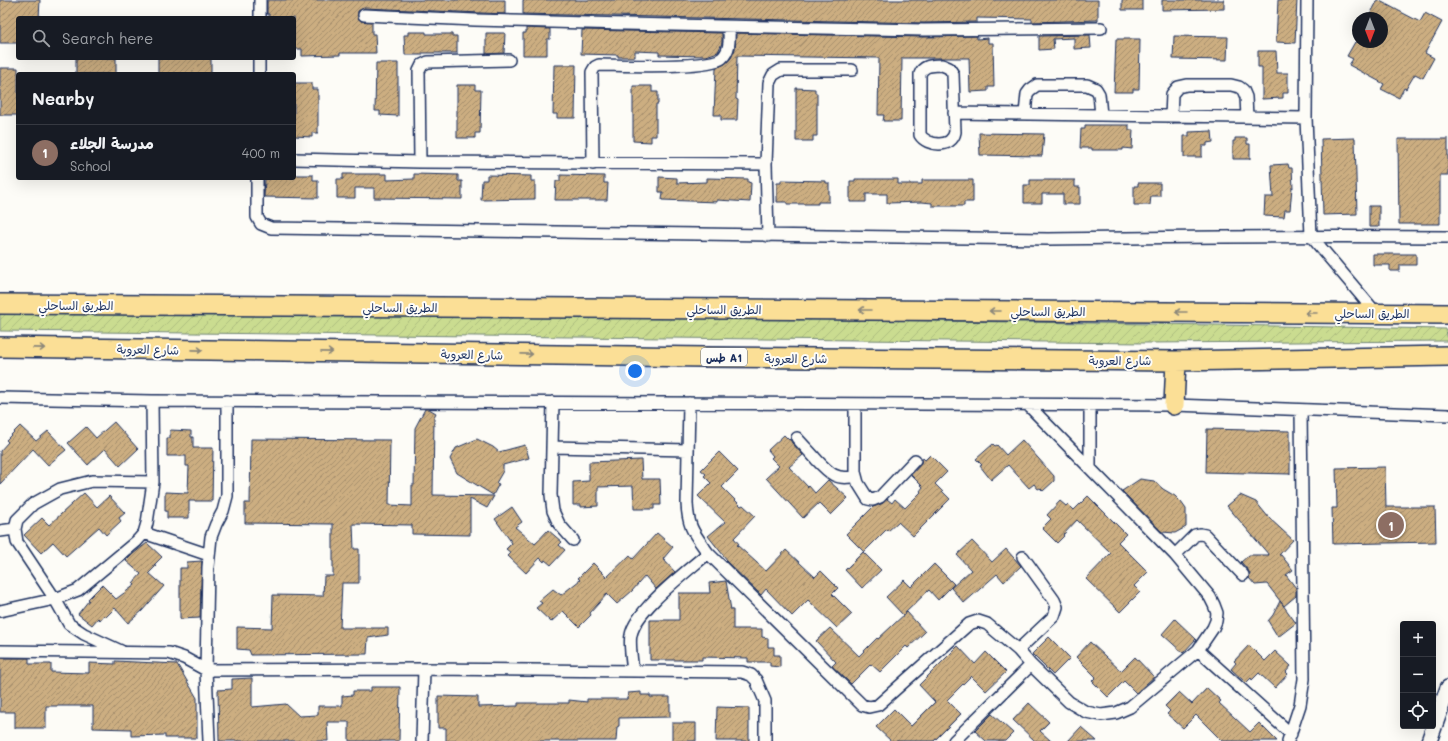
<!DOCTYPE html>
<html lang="en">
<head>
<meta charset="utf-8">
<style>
  :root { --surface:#171b24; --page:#242831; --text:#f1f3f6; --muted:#9ea1a6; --line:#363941; --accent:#919bb2 }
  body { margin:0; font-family:Mali,"Playpen Sans Arabic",sans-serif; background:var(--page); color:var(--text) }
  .controls { position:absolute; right:12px; bottom:12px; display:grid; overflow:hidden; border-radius:4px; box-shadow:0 4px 16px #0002 }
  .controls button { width:36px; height:36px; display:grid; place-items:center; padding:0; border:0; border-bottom:1px solid var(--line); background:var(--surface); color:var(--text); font:20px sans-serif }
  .compass { position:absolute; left:1352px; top:12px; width:36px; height:36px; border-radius:50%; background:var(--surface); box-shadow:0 4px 16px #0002; rotate:180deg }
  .you { position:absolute; left:635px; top:371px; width:14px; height:14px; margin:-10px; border:3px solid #fff; border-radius:50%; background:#1a73e8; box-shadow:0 0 0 6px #1a73e833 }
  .badge { display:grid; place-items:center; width:26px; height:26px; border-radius:50%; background:var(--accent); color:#fff; font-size:13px; font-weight:700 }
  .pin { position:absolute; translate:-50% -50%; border:2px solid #fff; box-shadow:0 1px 4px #0006 }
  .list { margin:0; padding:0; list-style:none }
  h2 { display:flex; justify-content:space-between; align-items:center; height:52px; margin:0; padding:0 16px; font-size:17px }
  h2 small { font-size:13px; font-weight:400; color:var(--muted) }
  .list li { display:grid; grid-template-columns:26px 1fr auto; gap:12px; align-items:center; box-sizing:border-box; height:56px; padding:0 16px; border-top:1px solid var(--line) }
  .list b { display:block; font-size:15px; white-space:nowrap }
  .list p { margin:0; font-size:13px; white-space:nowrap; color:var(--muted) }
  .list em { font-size:13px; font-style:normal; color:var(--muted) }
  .icon { flex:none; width:22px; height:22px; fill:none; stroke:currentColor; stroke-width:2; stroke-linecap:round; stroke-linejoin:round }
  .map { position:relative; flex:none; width:1448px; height:741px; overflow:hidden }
  .search { position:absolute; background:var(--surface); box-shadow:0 4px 16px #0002; left:16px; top:16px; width:280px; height:44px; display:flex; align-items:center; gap:10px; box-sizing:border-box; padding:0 14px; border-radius:4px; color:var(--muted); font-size:15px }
  .panel { position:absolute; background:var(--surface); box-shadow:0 4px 16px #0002; left:16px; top:72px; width:280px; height:108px; border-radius:4px }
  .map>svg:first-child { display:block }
  .garden { fill:url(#garden-furrows); stroke:#728677 }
  .building { fill:url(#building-hatch); stroke:#1b2f5e }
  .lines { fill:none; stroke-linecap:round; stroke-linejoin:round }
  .street-casing { stroke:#1b2f5e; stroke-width:14 }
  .secondary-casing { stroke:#1b2f5e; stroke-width:18 }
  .highway-casing { stroke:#1b2f5e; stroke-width:22 }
  .street { stroke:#fdfcf7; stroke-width:11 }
  .secondary { stroke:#fdfcf7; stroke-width:15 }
  .highway { stroke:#fbdf96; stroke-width:19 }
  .oneway { stroke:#8b877a }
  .labels { text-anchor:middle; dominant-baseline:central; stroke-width:4; stroke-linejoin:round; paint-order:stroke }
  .shield { fill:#fdfcf7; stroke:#5f6c8c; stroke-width:1 }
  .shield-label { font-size:11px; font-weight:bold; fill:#1b2f5e }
  .street-label { font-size:12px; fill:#1b2f5e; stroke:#fdfcf7 }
</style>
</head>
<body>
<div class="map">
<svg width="1448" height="741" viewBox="0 0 1448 741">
  <defs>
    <pattern id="garden-furrows" width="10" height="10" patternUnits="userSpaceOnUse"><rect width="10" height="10" fill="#cadc90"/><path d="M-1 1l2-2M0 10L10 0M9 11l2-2" fill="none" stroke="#adbd7f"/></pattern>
    <pattern id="building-hatch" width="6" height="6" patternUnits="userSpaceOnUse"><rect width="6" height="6" fill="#ccae81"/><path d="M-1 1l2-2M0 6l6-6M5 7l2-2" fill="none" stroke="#a58e6d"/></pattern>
  </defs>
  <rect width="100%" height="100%" fill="#fdfcf7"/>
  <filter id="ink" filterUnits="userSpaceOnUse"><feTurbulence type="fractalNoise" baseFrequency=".025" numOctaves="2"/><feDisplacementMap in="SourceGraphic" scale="8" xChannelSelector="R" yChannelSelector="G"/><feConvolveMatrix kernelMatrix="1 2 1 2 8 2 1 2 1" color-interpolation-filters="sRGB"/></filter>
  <g filter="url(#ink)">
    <path class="garden" d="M0,312C482,315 964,320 1446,329L1448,341L1144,343L0,331Z"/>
    <path class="building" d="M0,0H40L39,18H18V43H0Z
      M267,0H505V14L364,8L358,11V18L361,21L372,22V34H375L376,53H340V55L302,56V49H294V18H269V14H267Z
      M523,0H1098V20L1032,22V19L977,18V22L924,23L523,14Z
      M1122,0H1142V10H1122Z
      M1162,0H1224V9L1162,10Z
      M1278,0H1297L1295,43L1276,42Z
      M1378,0L1420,22L1425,13L1442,22L1425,53L1434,58L1423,78L1415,74L1406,89L1404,88L1399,98L1381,89L1384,84L1349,65L1353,59L1347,56L1355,42H1382V18H1368Z
      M526,28L550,29V39H547V55H523V33H526Z
      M582,30L722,33V43L718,52L706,56L659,55V52L635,51V57H618V55L581,54Z
      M408,32H426V34H452V36H457V53H422V55H405L404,35H408Z
      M486,33H505L504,53L486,54Z
      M736,33L924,37L977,36V39L988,38V43H993L994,87H988V91L970,92L969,58H902L901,121H883L884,115H878L879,58L737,56L736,99L738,100L737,120H721V115H714L716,68L725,64L731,58L735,49Z
      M1090,35L1091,48L1074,49V38L1053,39L1054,49L1039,50V36Z
      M1174,36L1228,37L1227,60L1173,59Z
      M1116,39H1140L1139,89H1133V92H1114Z
      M1258,51H1276L1277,73H1288V93H1283V98L1262,99V67H1258Z
      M76,58H116V74H76Z
      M158,58H211V74H158Z
      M376,63H398V116L380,115V111H375Z
      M554,65H576L575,118H557V114H553Z
      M0,68H18V115H0Z
      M294,83H312V89H318V133H312V137L294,136Z
      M457,85H475V90H481L480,133H475V138H457Z
      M633,86H652V92H658V104H656V136H651V142L633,141Z
      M796,88L815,89V93H817V136H813V141H796Z
      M1085,125H1129V130H1133L1132,149L1123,148V150H1092V148H1080L1081,129H1085Z
      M1212,131L1213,142L1207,143V146H1202V157H1184V136H1189V132Z
      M979,133L1044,134L1042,156L980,155Z
      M1235,138H1247V144H1250V159H1233V141H1235Z
      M1355,138L1357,214L1323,215L1321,139Z
      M1398,139H1448V175H1440V224H1399Z
      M1288,164L1289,168H1292L1293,188L1292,187L1290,210H1285L1284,217L1264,216L1265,197H1273L1271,165Z
      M343,174H387V180L414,179V174L458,175V181H462V199L374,198V188H355V198H337V179H343Z
      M294,175H313V180H318V198L264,197L265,179H270V178H294Z
      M487,175L531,176V181H535V199L481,200L482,180H487Z
      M560,175L604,176V183H608L607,200H555L556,181H560Z
      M659,177L677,178V183L707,182V178L748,179V182L751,183L750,202L717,200V202L662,200L663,192H659Z
      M855,179H898V184H922V180H973V202H964V206H932V203L922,202L887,203V194H866V202H850V181H855Z
      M781,180L826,181V183H829V202H818V204H787V202H777V183H781Z
      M1030,180H1075V187H1080V204H1063V194H1042V203H1024V185H1030Z
      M1138,183H1160V196H1151L1150,205H1134V186H1138Z
      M1369,206H1379V227H1369Z
      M1373,254H1416V265H1400V271H1390V265H1373Z
      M425,409H429L436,413L434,417L433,495L494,496L487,508L470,499V535L412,534V525L353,524L354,549H359V583H342L340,628H388V635L368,638L367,654L251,655L249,650L237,649V627L272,628L273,595L323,596L324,576H333V524L245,523V503H250L251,439L390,440L389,505L412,506V485H414L415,428Z
      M114,422L138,449L120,466L105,449L88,465L68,443L86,427L96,438Z
      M20,426L36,441L48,431L66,450L48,465L33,449L0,484V451L8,442L6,440Z
      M1207,429L1290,431V474L1206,472Z
      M170,430L191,431V437H193V448H213L212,501H189V518H167V511H165V492L188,493L189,466H186V456H167V438H170Z
      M784,435L789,440L790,439L792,443L803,455L789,467L808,487L809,486L815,493L828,480L848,498L831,515L819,503L803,518L766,478L779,466L771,458L773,456L768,450Z
      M477,439L493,447L499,452L525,445L529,458L503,465V471L496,483L499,484L493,495L457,473L450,459L456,448Z
      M1022,440L1054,476V481L1043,491L1040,488L1038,489L1034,484L1029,488L1008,465L991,480L980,466L982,465L976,459L993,444L995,446L997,445L1006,455Z
      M719,452L738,471L722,487L741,506L743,505L755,516L734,538L739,544L737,545L766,571L786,550L815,577L821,571L838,588L832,594L852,614L837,628L808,600L792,616L766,589L761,595L726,561L727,560L708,536L725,522L698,496L711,483L704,476L706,474L701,470Z
      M930,455L947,472L935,484L950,499L913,536L898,522L888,531L887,529L864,552L846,534L873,507L883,503L887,499L892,503L895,499L905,508L921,492L920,491L923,487L911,475L920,465L922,460L923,458L925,460Z
      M641,460L642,479H660L661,505H654V509H634L633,486L598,487V506L581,507V505H573V482L589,481V462Z
      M1385,467L1386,507H1435L1436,542L1333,544L1332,508H1337L1336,468Z
      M1140,479L1154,481L1163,489L1175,496L1181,502L1186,509V527L1175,533L1162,532L1122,491Z
      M84,493L97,507L109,496L125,513L119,518L121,521L106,535L99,527L66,556L53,542L41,553L24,535L42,518L49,525Z
      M1240,495L1256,502L1269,518L1293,540L1279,555H1281L1293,570L1286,575L1296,588V596L1284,606L1267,584L1255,585L1249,578L1250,574L1248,570L1241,562L1249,555H1269L1227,506Z
      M1088,496L1126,534L1118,542L1148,572L1134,586L1140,592L1120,612L1086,579L1111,553L1077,520L1063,535L1064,536L1057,543L1042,528L1051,519L1047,515L1060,501L1066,506L1068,504L1074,510Z
      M512,507L522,522L515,527L535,544L548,530L562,542L559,545L565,550L551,565L545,560L544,562L540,558L526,573L508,556L511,553L506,549L512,543L495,519Z
      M657,533L673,547L663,559L675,572L656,589L645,576L632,591L617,604L607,594L590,613L591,615L579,627L563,611L551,622L536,608L542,603L539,601L553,589L561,595L580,580L578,578L593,563L607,577L630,555L633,559Z
      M972,541L992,562L1006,549L1021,566L1004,582L997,574L964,603L951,588L971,570L957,555Z
      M147,543L162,557L153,566H156L149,573L164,586L142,611L128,623L115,608L106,617L104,615L100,620L98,618L92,625L78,614L89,600L88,599L102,585L116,599L135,585L133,583L141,574L126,561L133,554Z
      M863,552L881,570L862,588L845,570Z
      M202,561L200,618L180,619V568H187V562Z
      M934,564L954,584L938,600L929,590L903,615L886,597L904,580L911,587Z
      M726,581L731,610H733V629H762V637L768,638V647H774V655H780V667L770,666V662H748V658L702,657V660H650V620H679V593H710L709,583Z
      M1280,601L1296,623L1278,637L1268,621L1273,615Z
      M907,612L925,632L908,648L906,646L880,672L871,664L851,684L832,666L836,662L816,641L830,628L859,656L877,638L878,639Z
      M1175,619L1196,639L1183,653L1162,634Z
      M1049,637L1070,658L1053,675L1032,654Z
      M1090,642L1121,671L1135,657L1154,677L1136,693L1124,681L1108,697L1092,681L1096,677L1076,657Z
      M1249,645L1265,661L1275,651L1291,666L1286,672L1288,674L1275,688L1259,673L1252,680L1251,678L1246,683L1231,669L1236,663L1234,661Z
      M958,646L975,664L986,652L1006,672L986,691L971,676L947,700L961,714L934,741H891L876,727L894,709L911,726L935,702L919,685Z
      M0,658H29V664H51V672L89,673V663L115,664V661L177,664L197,698V738H165V735L131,736V729L93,728V706H46V728H15V712H0Z
      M252,678V707L286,704L299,716L318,715V706H342V696L353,695V691H371V687H400L399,741H349V722H327L328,741H219L218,690L232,689V679Z
      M1207,688L1221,701L1219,703L1250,732L1259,723L1277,741H1222L1196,715L1183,728L1167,714L1170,711L1165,706L1179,692L1192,704Z
      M641,692V695H650V697H670V717L619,718V726L617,727L616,741H446V728H438V696L478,697V707L518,706V703H569V700L587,702V699H627L628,693Z
      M1029,703L1049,722L1040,731L1051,741H1035L1013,720Z
      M717,707L749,708V741H716Z
      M992,714L1013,733L1005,741H986L975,731Z
      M672,723H696V741H672Z
      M1081,727L1097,741H1068Z"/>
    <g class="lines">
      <g class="street-casing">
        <path id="street" d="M1307,0L1306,118L1311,236L1376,313
          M364,15L475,20L625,24L924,30L1101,28
          M260,18V0
          M942,65L949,68L953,74L955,132C952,149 927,146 920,135V74C924,64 933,66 942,65Z
          M259,74V58
          M954,113L1306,118
          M1025,114L1027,94L1030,90L1037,85H1087L1096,89L1099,94L1101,115
          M1171,117L1172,94L1178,87L1187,85H1231L1239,87L1243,90L1246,97L1247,117
          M294,159L420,162L766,164
          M420,162L419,71L422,65L428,62L509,60
          M593,164L592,72L595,67L599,65C619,65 709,69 722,58C731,50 729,38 729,27
          M257,178V217L261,224L271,228L1048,239C1181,237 1314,236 1448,237
          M768,236L766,164L769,83L773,75L781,70H852
          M0,398L152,401L1174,405L1448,415
          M553,402L551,495L553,511L559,524L573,540
          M689,403L687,503C688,528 694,533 708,553L862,705L869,707L878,705L969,624L978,621L987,624L1018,650L1031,665L1069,702L1086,712L1101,715L1116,713L1130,707L1198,650L1213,628L1216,621L1217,613L1214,605L1210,597L1175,555L1028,405
          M855,404V472L858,483L868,499L873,500L880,497L915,460
          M1090,406V466
          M797,438C803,445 810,452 816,459C829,473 836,481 856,476
          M552,447L688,450
          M0,531L15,529
          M144,533L209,555
          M1175,555L1195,535L1200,534L1205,535L1243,575
          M0,611L55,599L78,590L137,541L144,533L147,523L153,482L152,401
          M1018,650L1054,616L1057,607L1054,600L1023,557
          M1198,650L1291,734
          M0,651L169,653L184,658L206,670L424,669L422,741
          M121,651L84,634L69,624L55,599L17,542L15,529L17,520L33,504L60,489L92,481L153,482
          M424,669L742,672L751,675L756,680L765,701V741
          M633,671C632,662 629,643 631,635C636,609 688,571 708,553
          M209,741L206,670L208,567L211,537L216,524L223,511L227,496V401
          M954,741L1031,665
          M1288,741L1300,705L1304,679L1301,410"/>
      </g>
      <g class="secondary-casing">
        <path id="secondary" d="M1429,741L1448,688"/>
      </g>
      <g class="highway-casing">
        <path id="highway" d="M0,304L1448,314
          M0,347L705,357L1176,361L1448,356
          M1174,405L1176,361"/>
      </g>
      <use href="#street" class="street"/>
      <use href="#secondary" class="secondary"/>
      <use href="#highway" class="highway"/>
    </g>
    <defs><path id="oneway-shaft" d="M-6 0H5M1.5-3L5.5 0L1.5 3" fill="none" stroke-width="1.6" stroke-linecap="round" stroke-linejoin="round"/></defs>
    <g class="oneway">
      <use href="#oneway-shaft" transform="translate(865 310) rotate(-180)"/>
      <use href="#oneway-shaft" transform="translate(995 311) rotate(-180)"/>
      <use href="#oneway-shaft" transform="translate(1181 312) rotate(-180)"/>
      <use href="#oneway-shaft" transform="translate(1311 313) rotate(-180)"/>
      <use href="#oneway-shaft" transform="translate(39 348) rotate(1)"/>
      <use href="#oneway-shaft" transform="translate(197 350) rotate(1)"/>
      <use href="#oneway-shaft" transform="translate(327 352) rotate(1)"/>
      <use href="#oneway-shaft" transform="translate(527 354) rotate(1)"/>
    </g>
  </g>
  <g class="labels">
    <rect class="shield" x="701" y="348" width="46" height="18" rx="3"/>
    <g class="shield-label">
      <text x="724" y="357">طس A1</text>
    </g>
    <g class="street-label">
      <text x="76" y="305">الطريق الساحلي</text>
      <text x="400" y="307">الطريق الساحلي</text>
      <text x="724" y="309">الطريق الساحلي</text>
      <text x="1048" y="311">الطريق الساحلي</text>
      <text x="1372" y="313">الطريق الساحلي</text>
      <text transform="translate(148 349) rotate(1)">شارع العروبة</text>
      <text transform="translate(472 354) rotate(1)">شارع العروبة</text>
      <text x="796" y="358">شارع العروبة</text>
      <text x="1120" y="360">شارع العروبة</text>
    </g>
  </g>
</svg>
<div class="controls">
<button>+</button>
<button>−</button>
<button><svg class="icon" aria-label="locate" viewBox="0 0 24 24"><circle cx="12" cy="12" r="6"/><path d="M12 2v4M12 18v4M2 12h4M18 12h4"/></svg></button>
</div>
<svg class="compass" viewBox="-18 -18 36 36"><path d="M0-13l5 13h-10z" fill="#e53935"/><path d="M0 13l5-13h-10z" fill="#9ea1a6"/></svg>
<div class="you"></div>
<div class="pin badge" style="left:1391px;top:525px;background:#8d6e63">1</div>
<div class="search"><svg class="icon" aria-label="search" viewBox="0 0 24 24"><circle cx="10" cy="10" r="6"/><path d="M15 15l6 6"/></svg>Search here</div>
<section class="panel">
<h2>Nearby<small></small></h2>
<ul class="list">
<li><span class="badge" style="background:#8d6e63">1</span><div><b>مدرسة الجلاء</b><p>School</p></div><em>400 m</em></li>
</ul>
</section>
</div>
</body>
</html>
